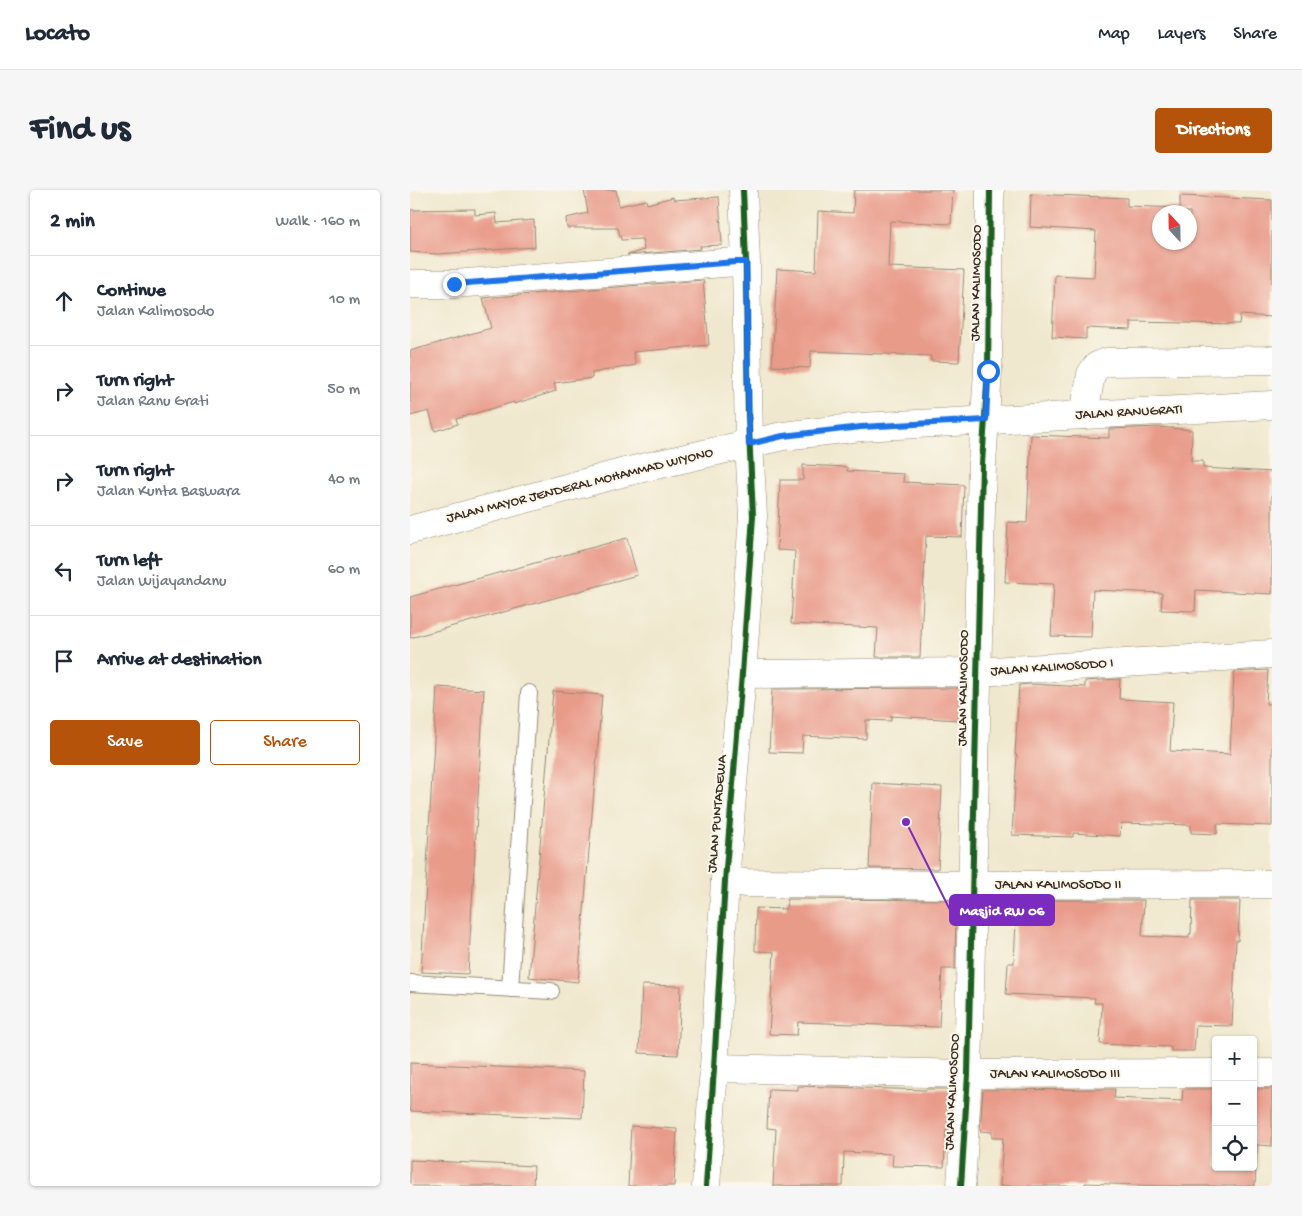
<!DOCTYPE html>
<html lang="en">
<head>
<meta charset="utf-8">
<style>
  :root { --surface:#fff; --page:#f6f6f7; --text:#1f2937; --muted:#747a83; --line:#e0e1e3; --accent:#b45309 }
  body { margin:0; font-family:"Gochi Hand",sans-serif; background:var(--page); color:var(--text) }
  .controls { position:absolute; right:15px; bottom:15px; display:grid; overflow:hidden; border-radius:5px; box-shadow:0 1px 4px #0004 }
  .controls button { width:45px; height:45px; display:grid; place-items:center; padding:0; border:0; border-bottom:1px solid var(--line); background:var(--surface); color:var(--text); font:25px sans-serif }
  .compass { position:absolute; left:742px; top:15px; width:45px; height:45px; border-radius:50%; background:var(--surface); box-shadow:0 1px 4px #0004; rotate:338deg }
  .stop { position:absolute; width:15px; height:15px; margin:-11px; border:4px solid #1a73e8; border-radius:50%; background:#fff }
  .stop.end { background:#1a73e8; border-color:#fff; box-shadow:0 1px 5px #0008 }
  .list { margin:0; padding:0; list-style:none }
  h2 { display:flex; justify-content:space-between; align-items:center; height:65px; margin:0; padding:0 20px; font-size:21px }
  h2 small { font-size:16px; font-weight:400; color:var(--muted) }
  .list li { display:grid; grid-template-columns:32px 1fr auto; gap:15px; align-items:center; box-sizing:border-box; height:90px; padding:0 20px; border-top:1px solid var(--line) }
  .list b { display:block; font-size:19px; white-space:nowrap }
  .list p { margin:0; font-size:16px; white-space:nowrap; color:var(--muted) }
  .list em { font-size:16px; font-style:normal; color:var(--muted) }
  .actions { display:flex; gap:10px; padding:15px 20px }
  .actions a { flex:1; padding:11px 0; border:1px solid var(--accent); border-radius:5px; text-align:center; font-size:18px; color:var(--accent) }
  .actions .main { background:var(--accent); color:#fff }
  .icon { flex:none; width:28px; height:28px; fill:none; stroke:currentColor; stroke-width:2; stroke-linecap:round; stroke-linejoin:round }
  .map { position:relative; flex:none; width:862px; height:996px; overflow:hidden; border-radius:5px }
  header { display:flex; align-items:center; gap:30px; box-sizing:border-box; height:70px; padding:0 25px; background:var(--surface); border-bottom:1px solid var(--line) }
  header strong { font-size:24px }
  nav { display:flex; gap:28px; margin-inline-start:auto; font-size:18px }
  .intro { display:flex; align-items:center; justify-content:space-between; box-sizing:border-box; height:120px; padding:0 30px }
  h1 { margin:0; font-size:35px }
  .button { padding:12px 22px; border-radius:5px; background:var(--accent); color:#fff; font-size:18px; font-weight:700 }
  main { display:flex; gap:30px; padding:0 30px }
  aside { flex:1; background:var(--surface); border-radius:5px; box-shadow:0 1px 4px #0004 }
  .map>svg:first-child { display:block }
  .building { fill:#e99b8a; fill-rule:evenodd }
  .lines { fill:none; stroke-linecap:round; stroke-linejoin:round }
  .lane-casing { stroke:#968976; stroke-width:18 }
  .street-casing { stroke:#968976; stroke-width:29 }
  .secondary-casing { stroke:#968976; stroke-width:29 }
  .primary-casing { stroke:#968976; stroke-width:29 }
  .lane { stroke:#fff; stroke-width:16 }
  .street { stroke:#fff; stroke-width:28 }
  .secondary { stroke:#fff; stroke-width:28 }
  .primary { stroke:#fff; stroke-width:28 }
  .cycleway-casing { stroke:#fbf7ec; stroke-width:9 }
  .cycleway { stroke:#1b5e20; stroke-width:6 }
  .route { stroke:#1a73e8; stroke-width:6 }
  .labels { text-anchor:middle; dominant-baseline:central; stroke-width:4; stroke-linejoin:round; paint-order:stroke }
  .street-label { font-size:14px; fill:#3b2a1e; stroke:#fbf7ec }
  .leader { fill:none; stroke:#7b2cbf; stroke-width:2 }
  .callout-dot { fill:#7b2cbf; stroke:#fbf7ec; stroke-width:2 }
  .callout { fill:#7b2cbf; stroke:#7b2cbf; stroke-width:2 }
  .callout-label { font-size:15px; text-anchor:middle; font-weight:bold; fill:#fff }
</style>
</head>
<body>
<header>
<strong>Locato</strong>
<nav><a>Map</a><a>Layers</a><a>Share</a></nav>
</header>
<div class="intro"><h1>Find us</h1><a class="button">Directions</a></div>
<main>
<aside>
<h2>2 min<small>Walk · 160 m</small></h2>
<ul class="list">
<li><svg class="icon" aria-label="ahead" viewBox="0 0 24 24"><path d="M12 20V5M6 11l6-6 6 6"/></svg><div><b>Continue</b><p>Jalan Kalimosodo</p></div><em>10 m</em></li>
<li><svg class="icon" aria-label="right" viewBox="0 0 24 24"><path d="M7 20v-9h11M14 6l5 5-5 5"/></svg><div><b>Turn right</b><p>Jalan Ranu Grati</p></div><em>50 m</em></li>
<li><svg class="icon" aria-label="right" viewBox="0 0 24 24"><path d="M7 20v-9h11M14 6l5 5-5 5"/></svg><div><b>Turn right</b><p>Jalan Kunta Baswara</p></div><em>40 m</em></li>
<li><svg class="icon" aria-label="left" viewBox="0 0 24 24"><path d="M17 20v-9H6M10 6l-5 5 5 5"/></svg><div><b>Turn left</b><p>Jalan Wijayandanu</p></div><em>60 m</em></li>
<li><svg class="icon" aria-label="arrive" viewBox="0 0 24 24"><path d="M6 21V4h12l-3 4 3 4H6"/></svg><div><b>Arrive at destination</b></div></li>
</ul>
<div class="actions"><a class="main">Save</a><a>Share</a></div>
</aside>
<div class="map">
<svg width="862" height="996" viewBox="0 0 862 996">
  <rect width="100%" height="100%" fill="#fbf7ec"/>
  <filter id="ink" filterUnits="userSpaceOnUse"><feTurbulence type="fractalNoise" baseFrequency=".02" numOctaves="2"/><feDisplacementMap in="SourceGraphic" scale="10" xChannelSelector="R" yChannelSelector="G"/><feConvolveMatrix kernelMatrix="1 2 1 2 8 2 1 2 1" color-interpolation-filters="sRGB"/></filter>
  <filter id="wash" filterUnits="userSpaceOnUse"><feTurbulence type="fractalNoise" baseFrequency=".0096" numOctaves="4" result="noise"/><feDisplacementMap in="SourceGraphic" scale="20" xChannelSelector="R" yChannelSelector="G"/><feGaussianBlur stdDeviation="1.12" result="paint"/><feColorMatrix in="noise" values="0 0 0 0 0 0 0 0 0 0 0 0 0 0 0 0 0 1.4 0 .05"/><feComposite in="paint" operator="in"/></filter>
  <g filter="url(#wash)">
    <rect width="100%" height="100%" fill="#f0e8ce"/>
    <g id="blocks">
      <path class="building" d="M174,0H206L209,16L236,10L237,14L263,7L264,10L309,7L312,55L290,56L291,59L217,65L234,60L232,49L211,50L208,38H157L156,28L178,23Z
        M444,0H543L541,34L480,31L478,77L554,80L549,172L521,171V166L401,161L400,178L362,176L367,79L406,81L408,21L443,23Z
        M621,4L717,8V16L770,18V6L862,10V127L830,125L829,134L721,132V140L676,138V149L642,147L645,85L684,87L686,41L620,37ZM750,22H780V52H750Z
        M65,19V25L86,23L87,33L124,30L125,57L28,64L0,62V20Z
        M293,90L299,155L223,162L226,175L182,183V188L144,193L146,201L104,214V212L46,229L48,234L25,241L19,221L0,226V161L81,138L73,108Z
        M749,237L782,240L781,271H793V278L862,282V404L786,400L785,421L751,420L752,403L683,400L681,447L641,446L644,394L595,392L598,332L617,333L621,245L699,248V239Z
        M393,275L437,277V281L494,284L493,292L554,295L552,347L516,346L510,467H466L468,438L381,434L385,361L367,360L370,290H393Z
        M217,348L227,385L0,448V407Z
        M858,480L856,514H862V636L807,634V644L781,643V635L711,633L710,646L663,643V647L602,645L607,565H605L609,495L621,494L675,497V491L710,489L709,509L763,512L760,561L820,564L824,482Z
        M27,497L74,500L58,784L11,782Z
        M551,498L549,530L481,526V531L456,530V549L393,546L392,563L359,562L362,499Z
        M143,501L192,505L168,792L119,787Z
        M463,593L532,597L528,679L459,678Z
        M377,709L546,710L545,779H532L529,837L388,832L387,845L359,844L364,762L345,761L346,718L376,719Z
        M607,710H734L732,746L779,748V744H781L782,710H830L828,751L826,750L822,836L786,835L784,861H761V857L690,854L692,813H684L685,808L596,804L598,773H604Z
        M232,795L271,796L268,865L229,863Z
        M0,873L174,881L172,928L0,921Z
        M388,896L516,900V899H541L539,940H536L534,977L482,976L483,964L434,962L433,996H363L366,939L357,938L359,899L388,900Z
        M705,899L704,908L772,911L773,899H806V977H843V899H862V956L847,955L845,996H752L675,993V996H590L593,948H582V942L570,941L573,900Z
        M221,936L267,939L264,996H218Z
        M0,970L124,976L123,996H0Z"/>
    </g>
  </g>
  <g filter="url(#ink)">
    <use href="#blocks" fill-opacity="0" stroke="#968976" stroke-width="1"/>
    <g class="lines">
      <g class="lane-casing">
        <path id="lane" d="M0,793L141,801
          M100,799L119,503"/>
      </g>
      <g class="street-casing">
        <path id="street" d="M333,0L336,72L339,254
          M0,94H44L326,72H336
          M674,225L681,184L687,176L697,172L862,170
          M332,484L567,482L862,464
          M315,691L337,693L562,695L862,694
          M304,878L558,884L806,883
          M843,883H862
          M551,996L558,884L572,274L578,181L580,0"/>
      </g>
      <g class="secondary-casing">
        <path id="secondary" d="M296,996L304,878L315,691L332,484L343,326L339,254"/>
      </g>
      <g class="primary-casing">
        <path id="primary" d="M0,340L215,282L373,246L451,237L862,215"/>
      </g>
      <use href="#lane" class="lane"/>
      <use href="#street" class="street"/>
      <use href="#secondary" class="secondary"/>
      <use href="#primary" class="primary"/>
      <g class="cycleway-casing">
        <path id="cycleway" d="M296,996L304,878L315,691L332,484L343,326L338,220L336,72L333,0
          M551,996L558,884L572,274L578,181L580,0"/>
      </g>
      <use href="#cycleway" class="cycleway"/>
    </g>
  </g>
  <g class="lines" filter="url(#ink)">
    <path class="route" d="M44,94L326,72H336L339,254L373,246L451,237L576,230L578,181"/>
  </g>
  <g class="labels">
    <g class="street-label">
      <text transform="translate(567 93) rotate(-89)">JALAN KALIMOSODO</text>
      <text transform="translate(719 223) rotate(-3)">JALAN RANUGRATI</text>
      <text transform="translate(170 296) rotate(-14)">JALAN MAYOR JENDERAL MOHAMMAD WIYONO</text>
      <text transform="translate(642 478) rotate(-4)">JALAN KALIMOSODO I</text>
      <text transform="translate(554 498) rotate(-89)">JALAN KALIMOSODO</text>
      <text transform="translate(308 624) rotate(-85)">JALAN PUNTADEWA</text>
      <text x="648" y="695">JALAN KALIMOSODO II</text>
      <text x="645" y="884">JALAN KALIMOSODO III</text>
      <text transform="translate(543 902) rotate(-87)">JALAN KALIMOSODO</text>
    </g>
  </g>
  <path class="leader" d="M496 632L540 720"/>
  <circle class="callout-dot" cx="496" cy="632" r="5"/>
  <rect class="callout" x="540" y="705" width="104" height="30" rx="5"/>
  <g class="callout-label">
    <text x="592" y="725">Masjid RW 06</text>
  </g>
</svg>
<div class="controls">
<button>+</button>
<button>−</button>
<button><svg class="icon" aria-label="locate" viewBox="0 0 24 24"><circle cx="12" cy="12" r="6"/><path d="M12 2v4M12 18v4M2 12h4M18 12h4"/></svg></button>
</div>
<svg class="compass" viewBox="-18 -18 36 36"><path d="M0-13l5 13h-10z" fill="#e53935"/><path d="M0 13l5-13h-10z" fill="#747a83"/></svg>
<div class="stop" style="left:578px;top:181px"></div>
<div class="stop end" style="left:44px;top:94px"></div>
</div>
</main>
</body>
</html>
